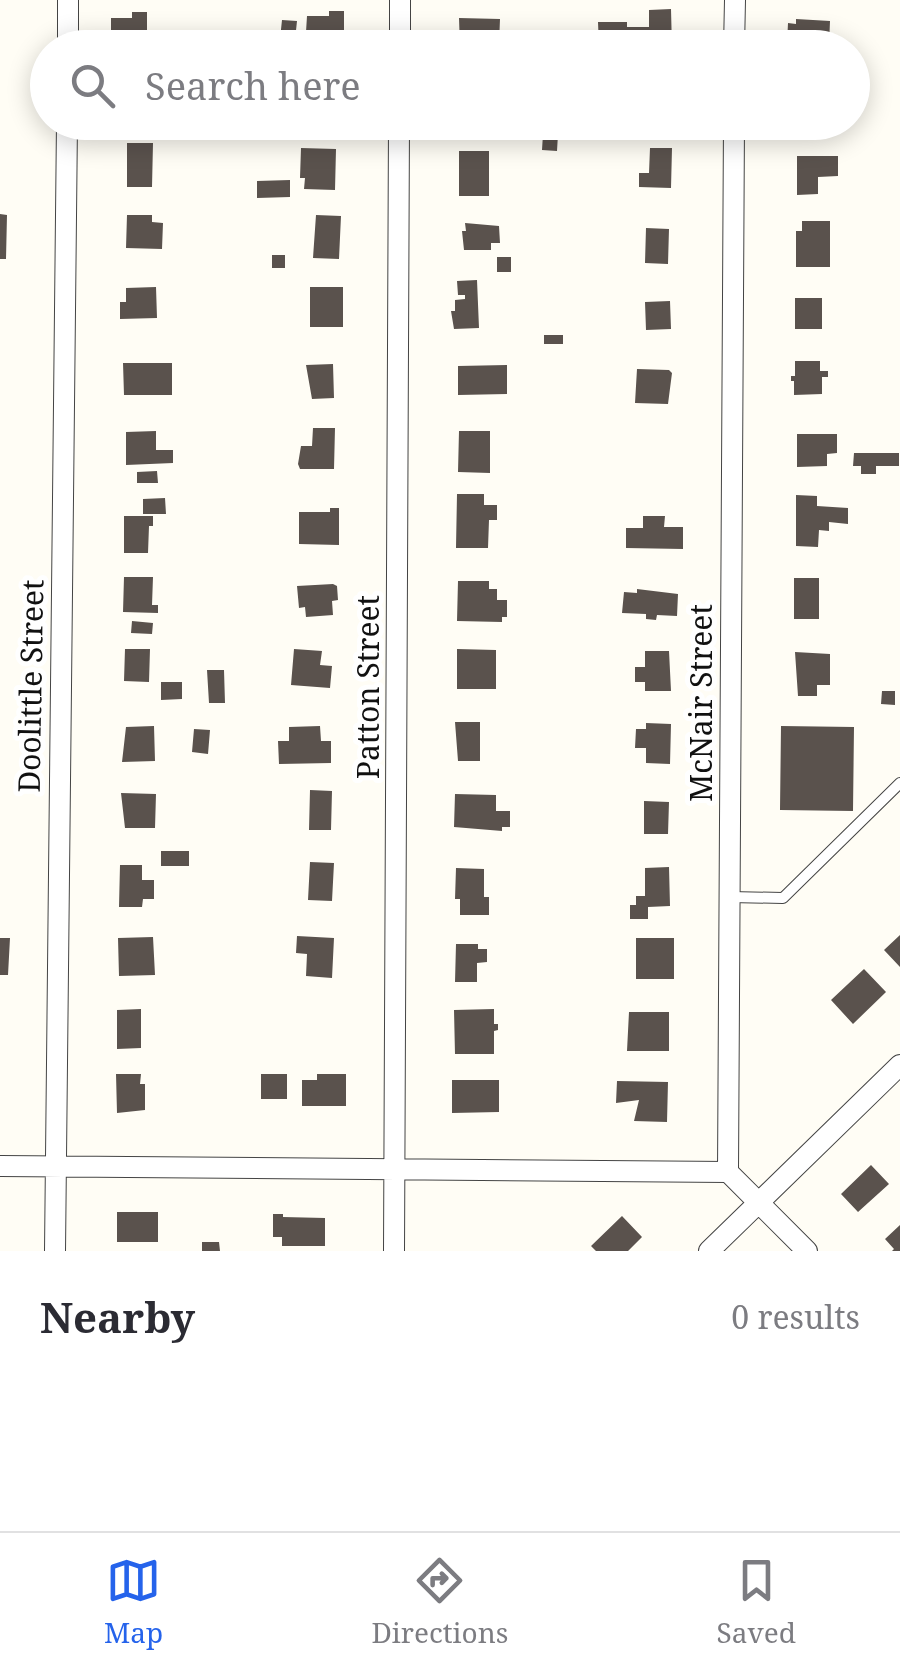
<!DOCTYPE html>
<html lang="en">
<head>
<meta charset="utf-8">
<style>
  :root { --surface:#fff; --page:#f2f2f3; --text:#2b2b33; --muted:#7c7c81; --line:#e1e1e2; --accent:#2563eb }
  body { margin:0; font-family:"Noto Serif",serif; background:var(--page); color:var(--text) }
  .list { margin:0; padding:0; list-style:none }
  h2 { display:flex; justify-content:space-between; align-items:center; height:130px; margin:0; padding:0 40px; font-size:42px }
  h2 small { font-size:32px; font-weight:400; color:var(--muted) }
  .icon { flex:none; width:55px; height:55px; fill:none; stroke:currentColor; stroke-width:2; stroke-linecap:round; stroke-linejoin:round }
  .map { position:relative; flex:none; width:900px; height:1251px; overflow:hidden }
  .search { position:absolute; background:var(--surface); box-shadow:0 5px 25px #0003; left:30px; right:30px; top:30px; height:110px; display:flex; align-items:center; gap:25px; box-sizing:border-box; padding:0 35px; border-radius:55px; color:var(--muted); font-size:38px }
  .sheet { height:280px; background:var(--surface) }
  nav { display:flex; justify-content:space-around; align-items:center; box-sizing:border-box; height:140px; border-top:2px solid var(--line); background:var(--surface); font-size:28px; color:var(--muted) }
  nav a { display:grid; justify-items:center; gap:5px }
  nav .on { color:var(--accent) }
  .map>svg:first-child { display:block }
  .building { fill:#5a524d }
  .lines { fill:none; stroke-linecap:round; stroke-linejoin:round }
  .lane-casing { stroke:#444; stroke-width:12 }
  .street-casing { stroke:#444; stroke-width:22 }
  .lane { stroke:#fff; stroke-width:10 }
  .street { stroke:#fff; stroke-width:20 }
  .labels { text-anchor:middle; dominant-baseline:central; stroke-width:10; stroke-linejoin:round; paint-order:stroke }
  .street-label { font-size:30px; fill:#111; stroke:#fff }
</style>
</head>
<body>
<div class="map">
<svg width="900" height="1251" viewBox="0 0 900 1251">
  <rect width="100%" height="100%" fill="#fffdf5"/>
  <path class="building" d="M671,9L672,48H599L598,22H627V27H649V10Z
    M329,11H344V42H318V48H305L307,16H329Z
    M132,12H147V45L111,48V18H132Z
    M459,18L500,19L499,44L479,43V48H460Z
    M796,19L830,21L829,46L787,44L788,23L796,24Z
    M282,20L297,21L295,40L280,39Z
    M155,35H176V48H155Z
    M543,134H558L557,151L542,150Z
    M127,143H153L152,187H127Z
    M301,148L336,149L335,190L304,189L305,178H300Z
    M650,148H672L671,188L639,187V173H649Z
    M459,151H489V196H459Z
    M797,156H838V176L818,177V194L797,195Z
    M290,180V197L257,198V181Z
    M0,214L7,215L6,259H0Z
    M127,215H152V222L163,223L162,249L126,248Z
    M316,215L341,216L339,259L313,258Z
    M802,221H830V267H796V231H802Z
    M465,223L499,226L500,243H491V250H464L462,231H466Z
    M646,228L669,229L668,264L645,263Z
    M272,255H285V268H272Z
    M497,257H511V272H497Z
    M477,280L479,328L454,329L451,311H455V300L465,299V295H458L457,281Z
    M156,287L157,318L120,319V302H126V288Z
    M310,287H343V327H310Z
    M795,298H822V329H795Z
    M670,301L671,329L646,330L645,302Z
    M544,335H563V344H544Z
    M795,361H820V371H828V377H822V394L794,395V381H791V376H795Z
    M123,363H172V395H124Z
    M333,364L334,398L312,399L306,365Z
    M507,365V394L458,395V366Z
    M637,369L669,370L672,373L668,404L635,403Z
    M313,428H335L334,469H300L298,464L301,446H312Z
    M156,431V450H173V463L126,465V432Z
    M459,431H490V473L458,472Z
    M797,434H837V453L827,454V466L797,467Z
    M854,453H899V466H876V474H861V466H853Z
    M157,471L158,483H137V472Z
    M457,494H484V505H497V520H489L488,548H456Z
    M796,495L817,496V506L848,508V524L829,522V531L819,530L818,547L796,546Z
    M165,498L166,514H143V499Z
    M330,508H339V545L299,544V512H330Z
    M124,516H153V526H149L148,553H124Z
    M643,516H665L664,527H683V549L626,548V528H643Z
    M124,577H153L152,605H158V613L123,612Z
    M794,578H819V619H794Z
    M458,581H489V589H497V600H507V617H502V622L457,621Z
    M333,584L337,586L338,600L332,601L333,615L306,617L305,607L299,608L297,586Z
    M637,589L678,594L677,616L657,615L656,620L646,619V614L622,613L624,592L637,593Z
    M132,621L153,623L152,634L131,633Z
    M125,649H150L149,682L124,681Z
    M294,649L322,651L320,665L332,666L330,688L291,685Z
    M457,649L496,650V689H457Z
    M645,651H669L671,691H645V682H635V667H645Z
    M795,652L830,654V685H817V696H798Z
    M207,670H224L225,703H209Z
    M161,682H182V699L161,700Z
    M882,691H895V705L881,704Z
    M455,722H480V761H458Z
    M646,723L671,724L670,764L646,763V748H635L636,729H646Z
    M154,726L155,761L122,762L126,727Z
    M320,726L321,741H331V763L279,764L278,741H289V727Z
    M781,726L854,727L853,811L780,810Z
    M194,729L210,730L208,754L192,752Z
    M310,790L332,791L331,830H309Z
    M121,793L156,794L155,828H125Z
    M455,794L496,795V811H510V827H502V831L454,827Z
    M644,801L669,802L668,834H644Z
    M161,851H189V866H161Z
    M310,862L334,863L332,901L308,900Z
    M120,865H142V880H154V899H143L142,907H119Z
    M669,867L670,906L648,907V919H630V905H636V896H645V868Z
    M456,868L484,869V897H489V915H460V899H455Z
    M900,935V967L884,950Z
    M297,936L334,938L332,978L306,976L307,954L296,953Z
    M153,937L155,975L119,976L118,938Z
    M0,938H10L8,975H0Z
    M636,938H674V979H636Z
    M456,944H478V949H487V962L477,963V982H455Z
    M864,969L886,992L853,1024L831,1000Z
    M141,1009V1048L117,1049V1010Z
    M494,1009V1024H498V1030L494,1031V1054H455L454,1010Z
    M629,1012H669V1051H627Z
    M116,1074H141L140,1084H145V1110L117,1113Z
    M261,1074H287V1099H261Z
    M317,1074H346V1106H302V1080H317Z
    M452,1080H499V1112L452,1113Z
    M617,1081L668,1082L667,1122L634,1121L639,1100L616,1103Z
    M871,1165L889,1184L858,1212L841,1194Z
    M117,1212H158V1242H117Z
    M273,1214H283V1217L325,1218V1246H282V1237H273Z
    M622,1216L642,1237L628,1251H596L591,1246Z
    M900,1225V1251H892L894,1249L885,1239Z
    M202,1242H219L220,1251H202Z"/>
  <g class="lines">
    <g class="lane-casing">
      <path id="lane" d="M730,897L783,898L900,783"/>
    </g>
    <g class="street-casing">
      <path id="street" d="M68,48V0
        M400,48V0
        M734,48L735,0
        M734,122L728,1172L807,1251
        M0,1166L728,1172
        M55,1251L67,122
        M394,1251L399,122
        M709,1251L900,1065"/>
    </g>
    <use href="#lane" class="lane"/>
    <use href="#street" class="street"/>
  </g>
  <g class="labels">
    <g class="street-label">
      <text transform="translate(30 686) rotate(-89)">Doolittle Street</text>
      <text transform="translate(367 687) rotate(-90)">Patton Street</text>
      <text transform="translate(700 703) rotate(-90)">McNair Street</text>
    </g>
  </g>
</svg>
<div class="search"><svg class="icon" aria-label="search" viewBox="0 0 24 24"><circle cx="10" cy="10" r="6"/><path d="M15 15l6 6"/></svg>Search here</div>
</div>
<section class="sheet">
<h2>Nearby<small>0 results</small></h2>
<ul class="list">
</ul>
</section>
<nav>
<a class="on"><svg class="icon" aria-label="map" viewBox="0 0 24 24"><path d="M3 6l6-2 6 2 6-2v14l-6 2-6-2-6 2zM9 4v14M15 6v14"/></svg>Map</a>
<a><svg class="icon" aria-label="directions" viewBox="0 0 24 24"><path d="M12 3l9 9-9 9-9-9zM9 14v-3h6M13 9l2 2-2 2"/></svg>Directions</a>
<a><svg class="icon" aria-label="saved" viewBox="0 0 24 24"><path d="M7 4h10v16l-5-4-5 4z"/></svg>Saved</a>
</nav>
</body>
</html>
